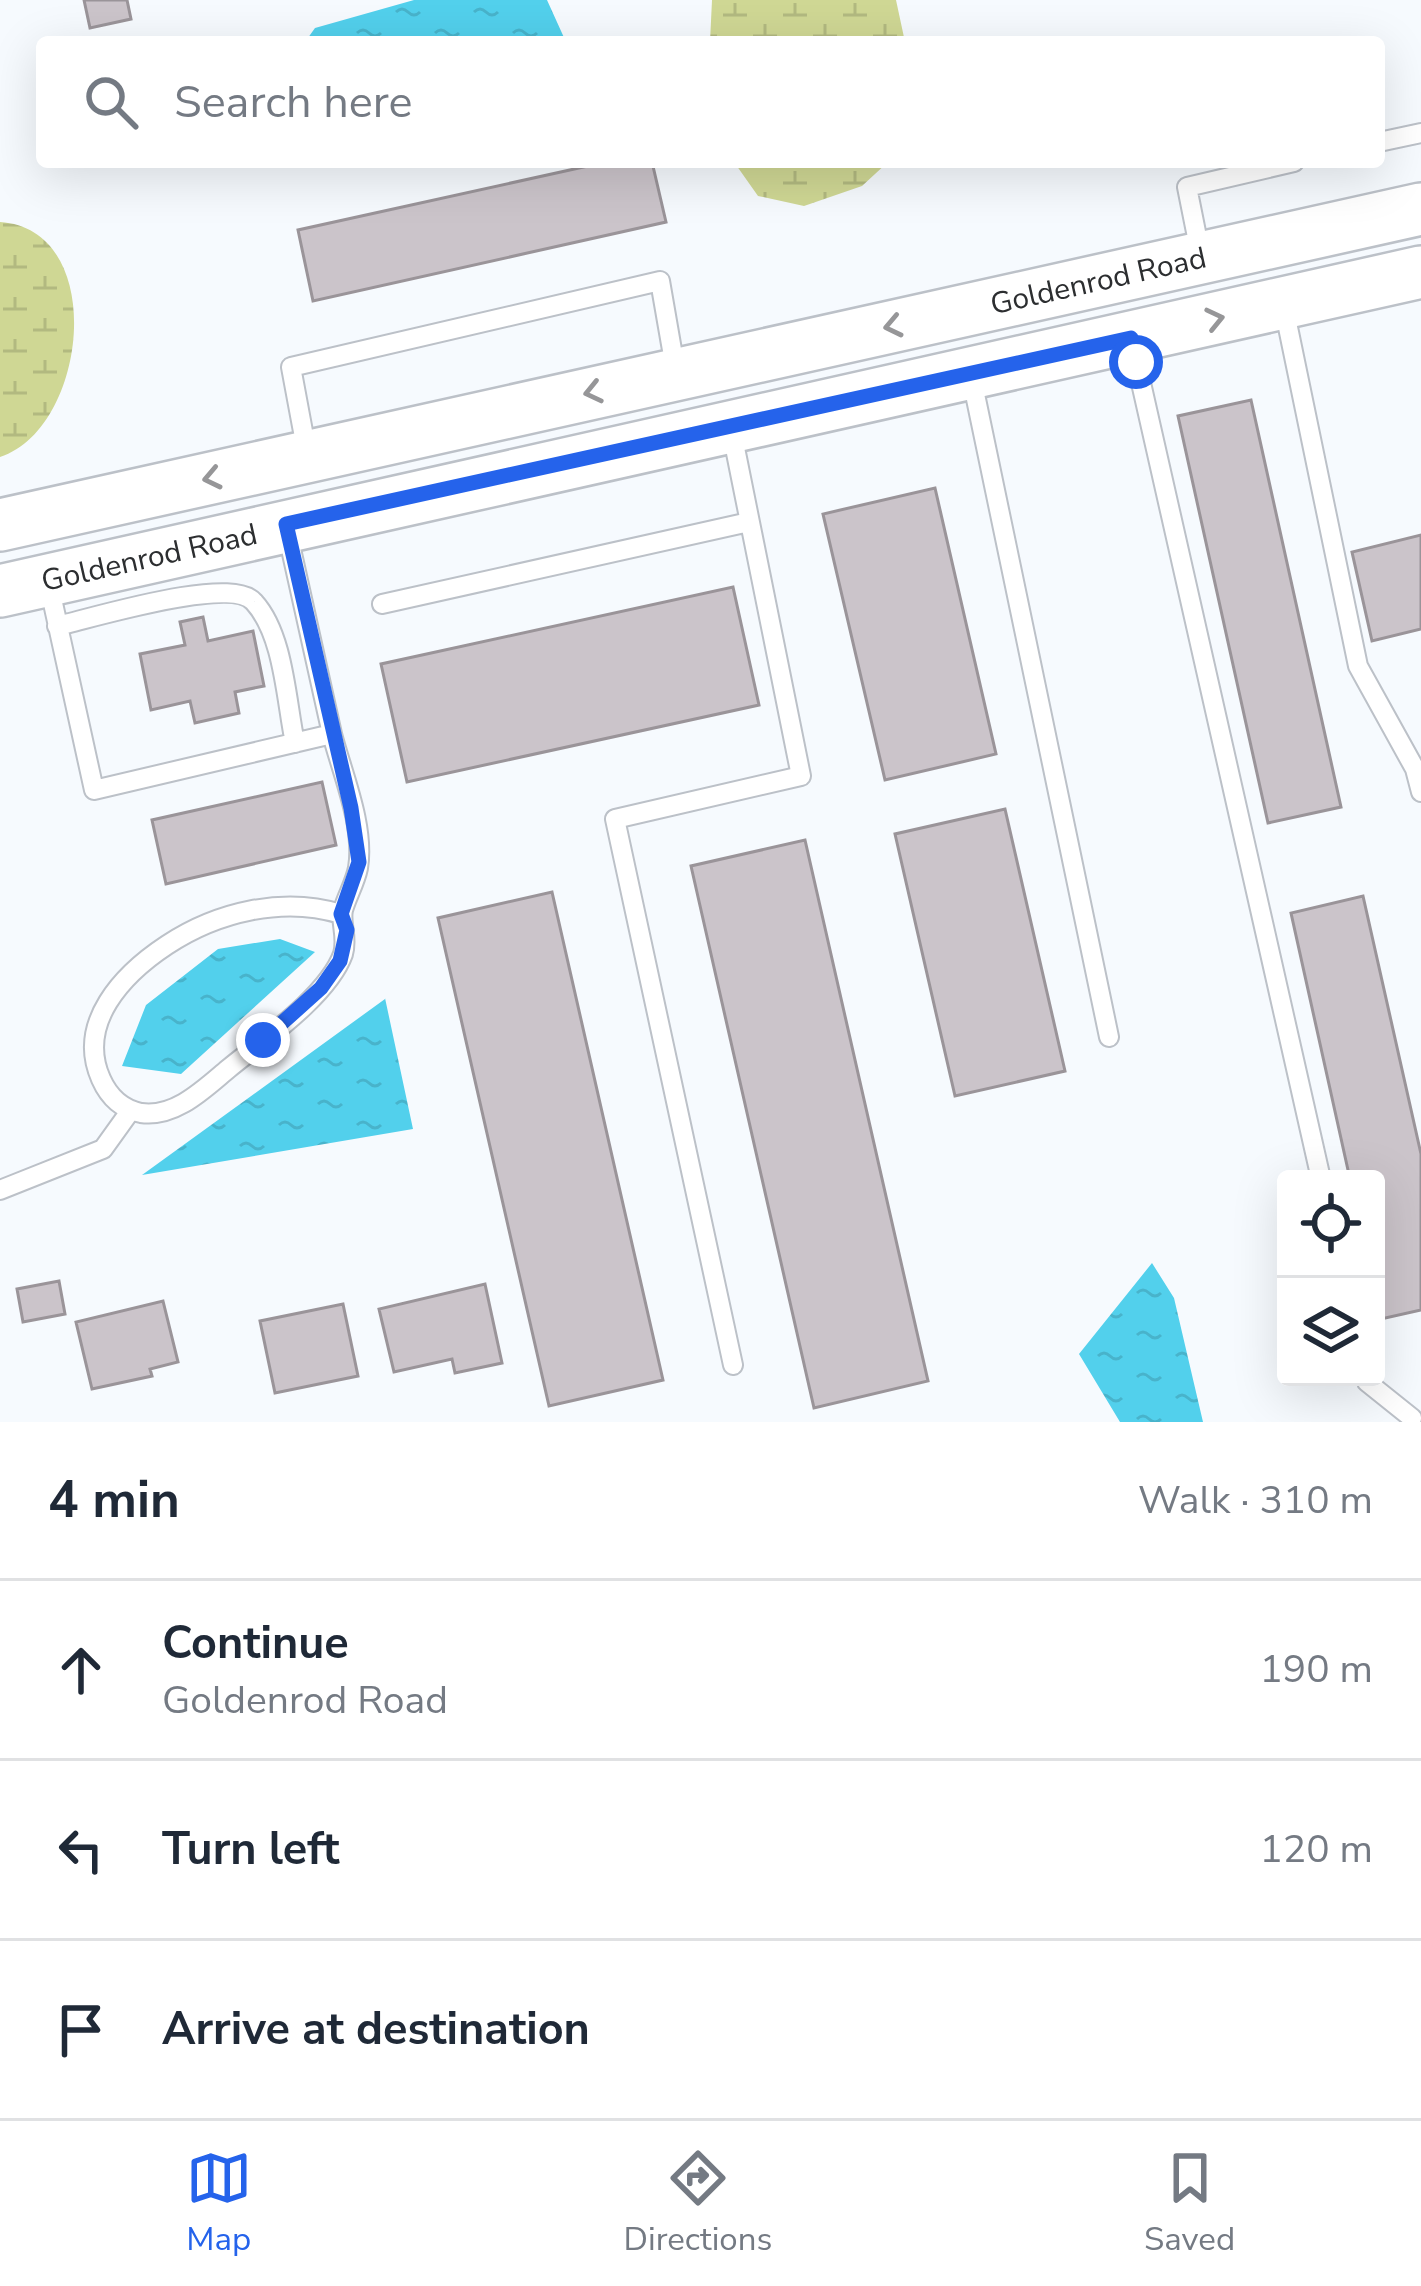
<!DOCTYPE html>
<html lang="en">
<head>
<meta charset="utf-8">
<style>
  :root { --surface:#fff; --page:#f6f6f7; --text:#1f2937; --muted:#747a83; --line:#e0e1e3; --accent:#2563eb }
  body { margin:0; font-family:"Nunito Sans",sans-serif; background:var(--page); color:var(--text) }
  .controls { position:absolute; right:36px; bottom:36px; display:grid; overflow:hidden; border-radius:12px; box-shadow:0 12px 48px #0002 }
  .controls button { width:108px; height:108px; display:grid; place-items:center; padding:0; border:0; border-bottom:3px solid var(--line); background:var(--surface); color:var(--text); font:60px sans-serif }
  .stop { position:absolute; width:36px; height:36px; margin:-27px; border:9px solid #2563eb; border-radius:50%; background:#fff }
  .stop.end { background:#2563eb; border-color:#fff; box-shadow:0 3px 12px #0008 }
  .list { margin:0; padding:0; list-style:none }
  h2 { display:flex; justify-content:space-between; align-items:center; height:156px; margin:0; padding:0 48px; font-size:51px }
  h2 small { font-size:39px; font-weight:400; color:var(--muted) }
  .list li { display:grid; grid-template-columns:78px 1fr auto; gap:36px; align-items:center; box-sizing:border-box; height:180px; padding:0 48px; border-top:3px solid var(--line) }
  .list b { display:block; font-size:45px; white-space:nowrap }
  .list p { margin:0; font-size:39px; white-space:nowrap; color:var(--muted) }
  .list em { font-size:39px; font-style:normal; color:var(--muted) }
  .icon { flex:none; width:66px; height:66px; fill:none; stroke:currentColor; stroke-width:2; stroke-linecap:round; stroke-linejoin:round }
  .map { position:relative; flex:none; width:1421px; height:1422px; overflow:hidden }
  .search { position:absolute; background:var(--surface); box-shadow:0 12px 48px #0002; left:36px; right:36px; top:36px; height:132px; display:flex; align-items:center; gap:30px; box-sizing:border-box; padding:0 42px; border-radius:12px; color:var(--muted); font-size:45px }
  .sheet { height:696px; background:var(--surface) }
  nav { display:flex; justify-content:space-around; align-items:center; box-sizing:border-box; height:168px; border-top:3px solid var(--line); background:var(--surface); font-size:33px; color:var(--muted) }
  nav a { display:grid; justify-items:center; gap:6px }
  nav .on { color:var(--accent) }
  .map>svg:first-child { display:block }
  .wetland { fill:url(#wetland-marsh) }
  .water { fill:url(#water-ripples) }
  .building { fill:#cbc4ca; stroke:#9a9499; stroke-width:3 }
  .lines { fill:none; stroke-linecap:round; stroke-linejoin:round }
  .service-casing { stroke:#bcc1c8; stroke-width:22 }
  .secondary-casing { stroke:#bcc1c8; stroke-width:56 }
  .service { stroke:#fff; stroke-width:18 }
  .secondary { stroke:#fff; stroke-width:51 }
  .oneway { stroke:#969698 }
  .route { stroke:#2563eb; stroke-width:15 }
  .labels { text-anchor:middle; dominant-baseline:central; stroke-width:9; stroke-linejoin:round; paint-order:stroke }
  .street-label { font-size:30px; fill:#2c2e30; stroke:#f6fafe }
</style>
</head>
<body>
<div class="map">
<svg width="1421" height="1422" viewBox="0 0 1421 1422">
  <defs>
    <pattern id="wetland-marsh" width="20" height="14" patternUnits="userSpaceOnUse" patternTransform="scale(3)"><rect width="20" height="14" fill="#cfd794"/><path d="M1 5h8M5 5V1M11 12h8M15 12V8" fill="none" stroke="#b2b980"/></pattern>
    <pattern id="water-ripples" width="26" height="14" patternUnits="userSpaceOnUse" patternTransform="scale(3)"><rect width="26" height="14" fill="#52d0ec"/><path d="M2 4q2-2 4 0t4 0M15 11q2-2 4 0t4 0" fill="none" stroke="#48b3cb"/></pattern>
  </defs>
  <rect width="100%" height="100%" fill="#f6fafe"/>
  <path class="wetland" d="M712,0H896L905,42H710Z
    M734,162H888L862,186L804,206L758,196Z
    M0,222C109,229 88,429 0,457Z"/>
  <path class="water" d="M414,0H547L566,42H305L315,28Z
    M280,939L315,952L181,1074L122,1066L146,1005L218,949Z
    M385,998L413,1129L142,1175L385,999Z
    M1152,1263L1174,1298L1203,1422H1120L1079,1354Z"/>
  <path class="building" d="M84,0H127L131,19L90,28Z
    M606,162H652L666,222L313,301L298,230Z
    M1251,400L1341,807L1268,823L1178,416Z
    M935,488L996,754L885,780L823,514Z
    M1421,535V629L1372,641L1352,552Z
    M733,587L759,705L407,782L381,664Z
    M203,617L208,641L253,631L264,686L235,692L239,713L195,723L190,701L151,710L140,654L185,645L180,622Z
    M322,782L336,845L166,884L152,820Z
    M1005,809L1065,1071L955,1096L895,834Z
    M805,840L928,1381L814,1408L691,866Z
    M552,892L663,1380L549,1406L438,918Z
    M1363,896L1421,1154V1310L1381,1319L1376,1295V1179H1350L1291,913Z
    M59,1281L65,1314L23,1322L17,1289Z
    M485,1284L502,1363L455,1373L452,1359L394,1372L379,1309Z
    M163,1301L178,1362L150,1369L152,1376L92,1389L76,1322Z
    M343,1304L358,1376L275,1393L260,1321Z"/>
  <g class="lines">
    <g class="service-casing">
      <path id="service" d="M1379,142L1421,133
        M1201,257L1187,187L1294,162
        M1284,308L1358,666L1415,769L1421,792
        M1132,343L1321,1179
        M971,375L1109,1037
        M732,433L801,776L615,819L733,1365
        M307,453L291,367L660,281L676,373
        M49,585L94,790L332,734L287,531
        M382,604L749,522
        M57,626C93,618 231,575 254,602C284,635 286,700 295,743
        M332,734C342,773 365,826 358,868C355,883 347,896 343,910C340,923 348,937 343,954C328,996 262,1041 228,1069C204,1089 175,1118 141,1113C121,1109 109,1097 101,1079C76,1023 123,974 167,945C217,912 283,896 341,914
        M0,1190L103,1149L131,1110
        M1366,1377L1367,1382L1412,1418"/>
    </g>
    <g class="secondary-casing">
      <g id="secondary">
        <path id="s1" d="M0,525L1421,209"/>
        <path id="s2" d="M0,591L1421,272"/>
      </g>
    </g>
    <use href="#service" class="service"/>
    <use href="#secondary" class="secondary"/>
  </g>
  <defs><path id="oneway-chevron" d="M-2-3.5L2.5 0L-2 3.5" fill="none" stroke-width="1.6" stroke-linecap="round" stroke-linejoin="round" transform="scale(3)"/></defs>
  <g class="oneway">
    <use href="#oneway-chevron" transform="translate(1215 319) rotate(-13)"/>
    <use href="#oneway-chevron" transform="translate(893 326) rotate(168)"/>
    <use href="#oneway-chevron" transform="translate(593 392) rotate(167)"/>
    <use href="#oneway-chevron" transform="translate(212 478) rotate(168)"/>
  </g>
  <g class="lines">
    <path class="route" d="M263,1040L321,988L340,961L347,930L341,914L359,862L351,808L286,524L1131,338L1136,362"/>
  </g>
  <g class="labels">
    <g class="street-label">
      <text stroke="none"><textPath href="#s1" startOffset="1125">Goldenrod Road</textPath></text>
      <text stroke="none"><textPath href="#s2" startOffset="153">Goldenrod Road</textPath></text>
    </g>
  </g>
</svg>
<div class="controls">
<button><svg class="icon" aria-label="locate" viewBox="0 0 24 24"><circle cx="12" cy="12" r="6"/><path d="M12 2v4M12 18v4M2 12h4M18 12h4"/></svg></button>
<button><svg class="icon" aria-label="layers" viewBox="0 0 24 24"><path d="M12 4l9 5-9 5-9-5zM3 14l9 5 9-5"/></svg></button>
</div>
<div class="stop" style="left:1136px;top:362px"></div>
<div class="stop end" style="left:263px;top:1040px"></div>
<div class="search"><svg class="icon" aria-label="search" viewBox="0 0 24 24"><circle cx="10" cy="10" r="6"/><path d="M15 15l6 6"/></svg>Search here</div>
</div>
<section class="sheet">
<h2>4 min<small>Walk · 310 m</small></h2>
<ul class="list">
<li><svg class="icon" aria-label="ahead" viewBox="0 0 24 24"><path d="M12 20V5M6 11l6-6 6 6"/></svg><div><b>Continue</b><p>Goldenrod Road</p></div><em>190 m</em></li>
<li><svg class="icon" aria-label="left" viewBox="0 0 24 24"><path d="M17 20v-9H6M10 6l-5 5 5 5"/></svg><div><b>Turn left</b></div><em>120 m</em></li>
<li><svg class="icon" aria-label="arrive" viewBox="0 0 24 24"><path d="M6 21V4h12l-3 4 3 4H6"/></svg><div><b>Arrive at destination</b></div></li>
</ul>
</section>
<nav>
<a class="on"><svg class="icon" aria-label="map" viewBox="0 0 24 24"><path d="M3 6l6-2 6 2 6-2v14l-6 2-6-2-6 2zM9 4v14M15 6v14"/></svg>Map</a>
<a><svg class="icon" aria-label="directions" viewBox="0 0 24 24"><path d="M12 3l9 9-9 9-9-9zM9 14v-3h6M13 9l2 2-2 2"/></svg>Directions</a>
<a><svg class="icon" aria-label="saved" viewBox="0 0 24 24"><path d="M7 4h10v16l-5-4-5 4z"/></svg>Saved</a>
</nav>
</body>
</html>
